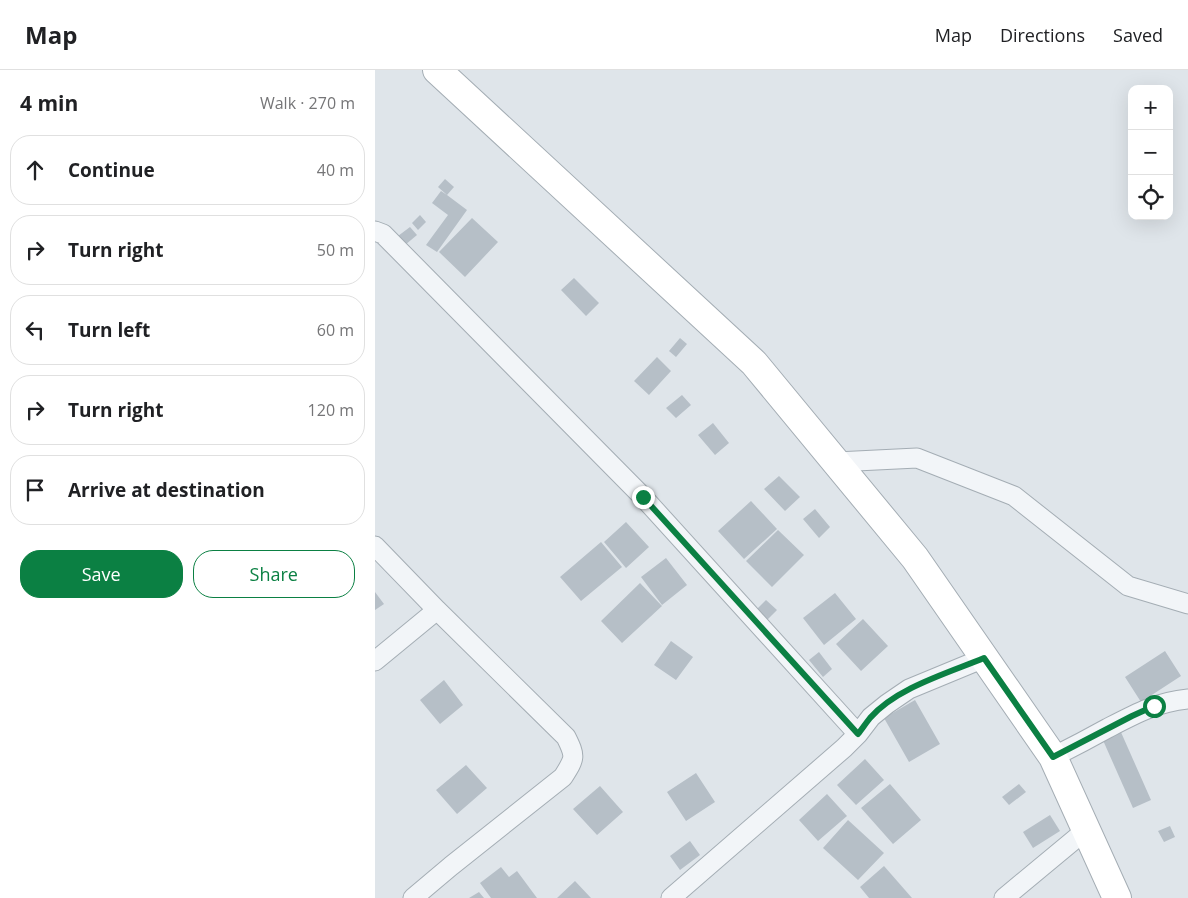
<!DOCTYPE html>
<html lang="en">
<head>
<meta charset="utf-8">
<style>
  :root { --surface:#fff; --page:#f2f2f2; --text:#202124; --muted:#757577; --line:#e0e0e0; --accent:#0b8043 }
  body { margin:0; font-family:"Open Sans",sans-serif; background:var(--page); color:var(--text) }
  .controls { position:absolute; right:15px; top:15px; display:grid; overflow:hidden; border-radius:10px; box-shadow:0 5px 20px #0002 }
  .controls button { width:45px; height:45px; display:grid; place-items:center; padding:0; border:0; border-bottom:1px solid var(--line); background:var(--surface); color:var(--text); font:25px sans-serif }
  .stop { position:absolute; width:15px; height:15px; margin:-11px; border:4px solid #0b8043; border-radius:50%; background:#fff }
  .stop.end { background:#0b8043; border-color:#fff; box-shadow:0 1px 5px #0008 }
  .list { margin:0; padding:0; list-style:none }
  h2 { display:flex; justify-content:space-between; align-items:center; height:65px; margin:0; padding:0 20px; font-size:21px }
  h2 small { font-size:16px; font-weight:400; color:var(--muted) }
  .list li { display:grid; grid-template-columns:32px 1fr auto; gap:15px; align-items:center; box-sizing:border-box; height:70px; margin:0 10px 10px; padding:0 10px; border:1px solid var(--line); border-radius:20px }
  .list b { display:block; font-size:19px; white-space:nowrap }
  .list em { font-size:16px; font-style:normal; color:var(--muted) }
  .actions { display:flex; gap:10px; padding:15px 20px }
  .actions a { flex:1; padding:11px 0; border:1px solid var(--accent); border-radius:20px; text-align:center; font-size:18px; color:var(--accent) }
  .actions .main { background:var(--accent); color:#fff }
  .icon { flex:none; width:28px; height:28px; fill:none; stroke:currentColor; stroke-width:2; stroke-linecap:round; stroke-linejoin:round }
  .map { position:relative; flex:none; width:813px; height:828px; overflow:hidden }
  header { display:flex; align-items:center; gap:30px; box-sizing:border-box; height:70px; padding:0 25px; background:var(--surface); border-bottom:1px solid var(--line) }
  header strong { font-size:24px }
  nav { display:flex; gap:28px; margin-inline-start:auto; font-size:18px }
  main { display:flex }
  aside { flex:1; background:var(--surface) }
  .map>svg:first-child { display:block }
  .building { fill:#b6bfc7 }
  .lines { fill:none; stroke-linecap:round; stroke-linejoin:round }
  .minor-casing { stroke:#a4adb4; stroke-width:21 }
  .secondary-casing { stroke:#a4adb4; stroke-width:30 }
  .minor { stroke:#f2f5f8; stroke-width:19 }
  .secondary { stroke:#fff; stroke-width:28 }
  .route { stroke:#0b8043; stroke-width:6 }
</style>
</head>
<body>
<header>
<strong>Map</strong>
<nav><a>Map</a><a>Directions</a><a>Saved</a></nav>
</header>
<main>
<aside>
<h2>4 min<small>Walk · 270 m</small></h2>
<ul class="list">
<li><svg class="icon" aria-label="ahead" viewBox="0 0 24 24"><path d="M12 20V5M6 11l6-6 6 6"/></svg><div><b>Continue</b></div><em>40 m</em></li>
<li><svg class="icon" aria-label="right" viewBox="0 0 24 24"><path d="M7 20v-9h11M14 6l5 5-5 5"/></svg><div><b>Turn right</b></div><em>50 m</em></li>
<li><svg class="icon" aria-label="left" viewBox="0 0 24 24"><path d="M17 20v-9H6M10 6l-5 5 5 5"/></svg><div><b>Turn left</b></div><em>60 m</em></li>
<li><svg class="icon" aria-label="right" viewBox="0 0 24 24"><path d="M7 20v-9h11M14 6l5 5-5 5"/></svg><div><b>Turn right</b></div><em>120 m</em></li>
<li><svg class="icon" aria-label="arrive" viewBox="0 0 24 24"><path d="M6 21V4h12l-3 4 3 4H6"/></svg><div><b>Arrive at destination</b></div></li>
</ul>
<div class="actions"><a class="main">Save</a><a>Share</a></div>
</aside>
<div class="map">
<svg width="813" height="828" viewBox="0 0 813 828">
  <rect width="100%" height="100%" fill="#dfe5ea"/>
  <path class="building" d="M70,109L79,117L72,125L92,140L62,182L51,175L73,145L57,133L66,121L72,125L63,117Z
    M45,145L51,152L43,160L37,153Z
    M97,148L123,172L90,207L64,182Z
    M35,157L42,165L30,175L23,166Z
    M199,208L224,233L211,246L186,220Z
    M305,268L312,274L301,287L294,281Z
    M282,287L296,301L274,325L259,311Z
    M307,325L316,335L301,348L291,338Z
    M338,353L354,373L340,385L323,365Z
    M404,406L425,427L410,441L389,419Z
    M376,431L402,459L369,489L343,461Z
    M440,439L455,457L444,468L428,449Z
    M251,452L274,477L251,498L229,472Z
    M403,460L429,485L397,517L371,491Z
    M226,472L247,497L206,531L185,507Z
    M291,488L312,515L287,535L266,507Z
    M265,513L287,536L247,573L226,551Z
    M0,522L9,534L0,540Z
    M460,523L481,549L449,575L428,548Z
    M391,530L402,540L392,550L381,540Z
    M488,549L513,576L486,601L461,574Z
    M296,571L318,587L301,610L279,595Z
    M790,581L806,606L766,632L750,607Z
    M444,582L457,599L448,607L434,590Z
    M69,610L88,635L65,654L45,630Z
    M540,630L565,674L534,692L509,648Z
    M745,660L776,730L758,738L727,668Z
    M490,689L509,710L481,735L462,715Z
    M91,695L112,718L82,744L61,720Z
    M321,703L340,732L311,751L292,722Z
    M515,714L546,750L518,774L486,738Z
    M644,714L651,722L634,735L627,727Z
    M225,716L248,742L222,765L198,739Z
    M452,724L472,746L443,771L424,750Z
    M675,745L685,761L658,778L648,762Z
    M473,750L509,783L483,810L448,778Z
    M795,756L800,767L789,772L783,761Z
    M315,771L325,785L305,800L295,786Z
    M509,796L537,828H494L485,817Z
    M126,797L134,807L142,801L162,828H116L105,813Z
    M200,811L216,828H182Z
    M104,822L109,828H94Z"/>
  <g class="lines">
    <g class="minor-casing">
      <path id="minor" d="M0,161L8,164L268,427L483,664
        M461,392L542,388L639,426L753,516L813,534
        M0,476L62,540L191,667C201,687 200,688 188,707L76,796L38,828
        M0,591L62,540
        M678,687C696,678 715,668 733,658C760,644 782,632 813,629
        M296,828L469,678L483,664L496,647L512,634L534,619L609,588
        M629,828L711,760"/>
    </g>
    <g class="secondary-casing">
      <path id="secondary" d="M62,0L379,293L540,488L678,687L742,828"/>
    </g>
    <use href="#minor" class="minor"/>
    <use href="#secondary" class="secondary"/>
  </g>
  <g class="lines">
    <path class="route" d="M268,427L483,664C487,659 491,653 495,648C521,618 573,603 609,588L678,687L757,646L779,636"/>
  </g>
</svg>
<div class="controls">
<button>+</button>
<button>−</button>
<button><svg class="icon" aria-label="locate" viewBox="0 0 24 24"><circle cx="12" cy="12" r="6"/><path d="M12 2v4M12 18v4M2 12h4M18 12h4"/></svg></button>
</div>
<div class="stop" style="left:779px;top:636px"></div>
<div class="stop end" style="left:268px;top:427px"></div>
</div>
</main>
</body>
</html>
